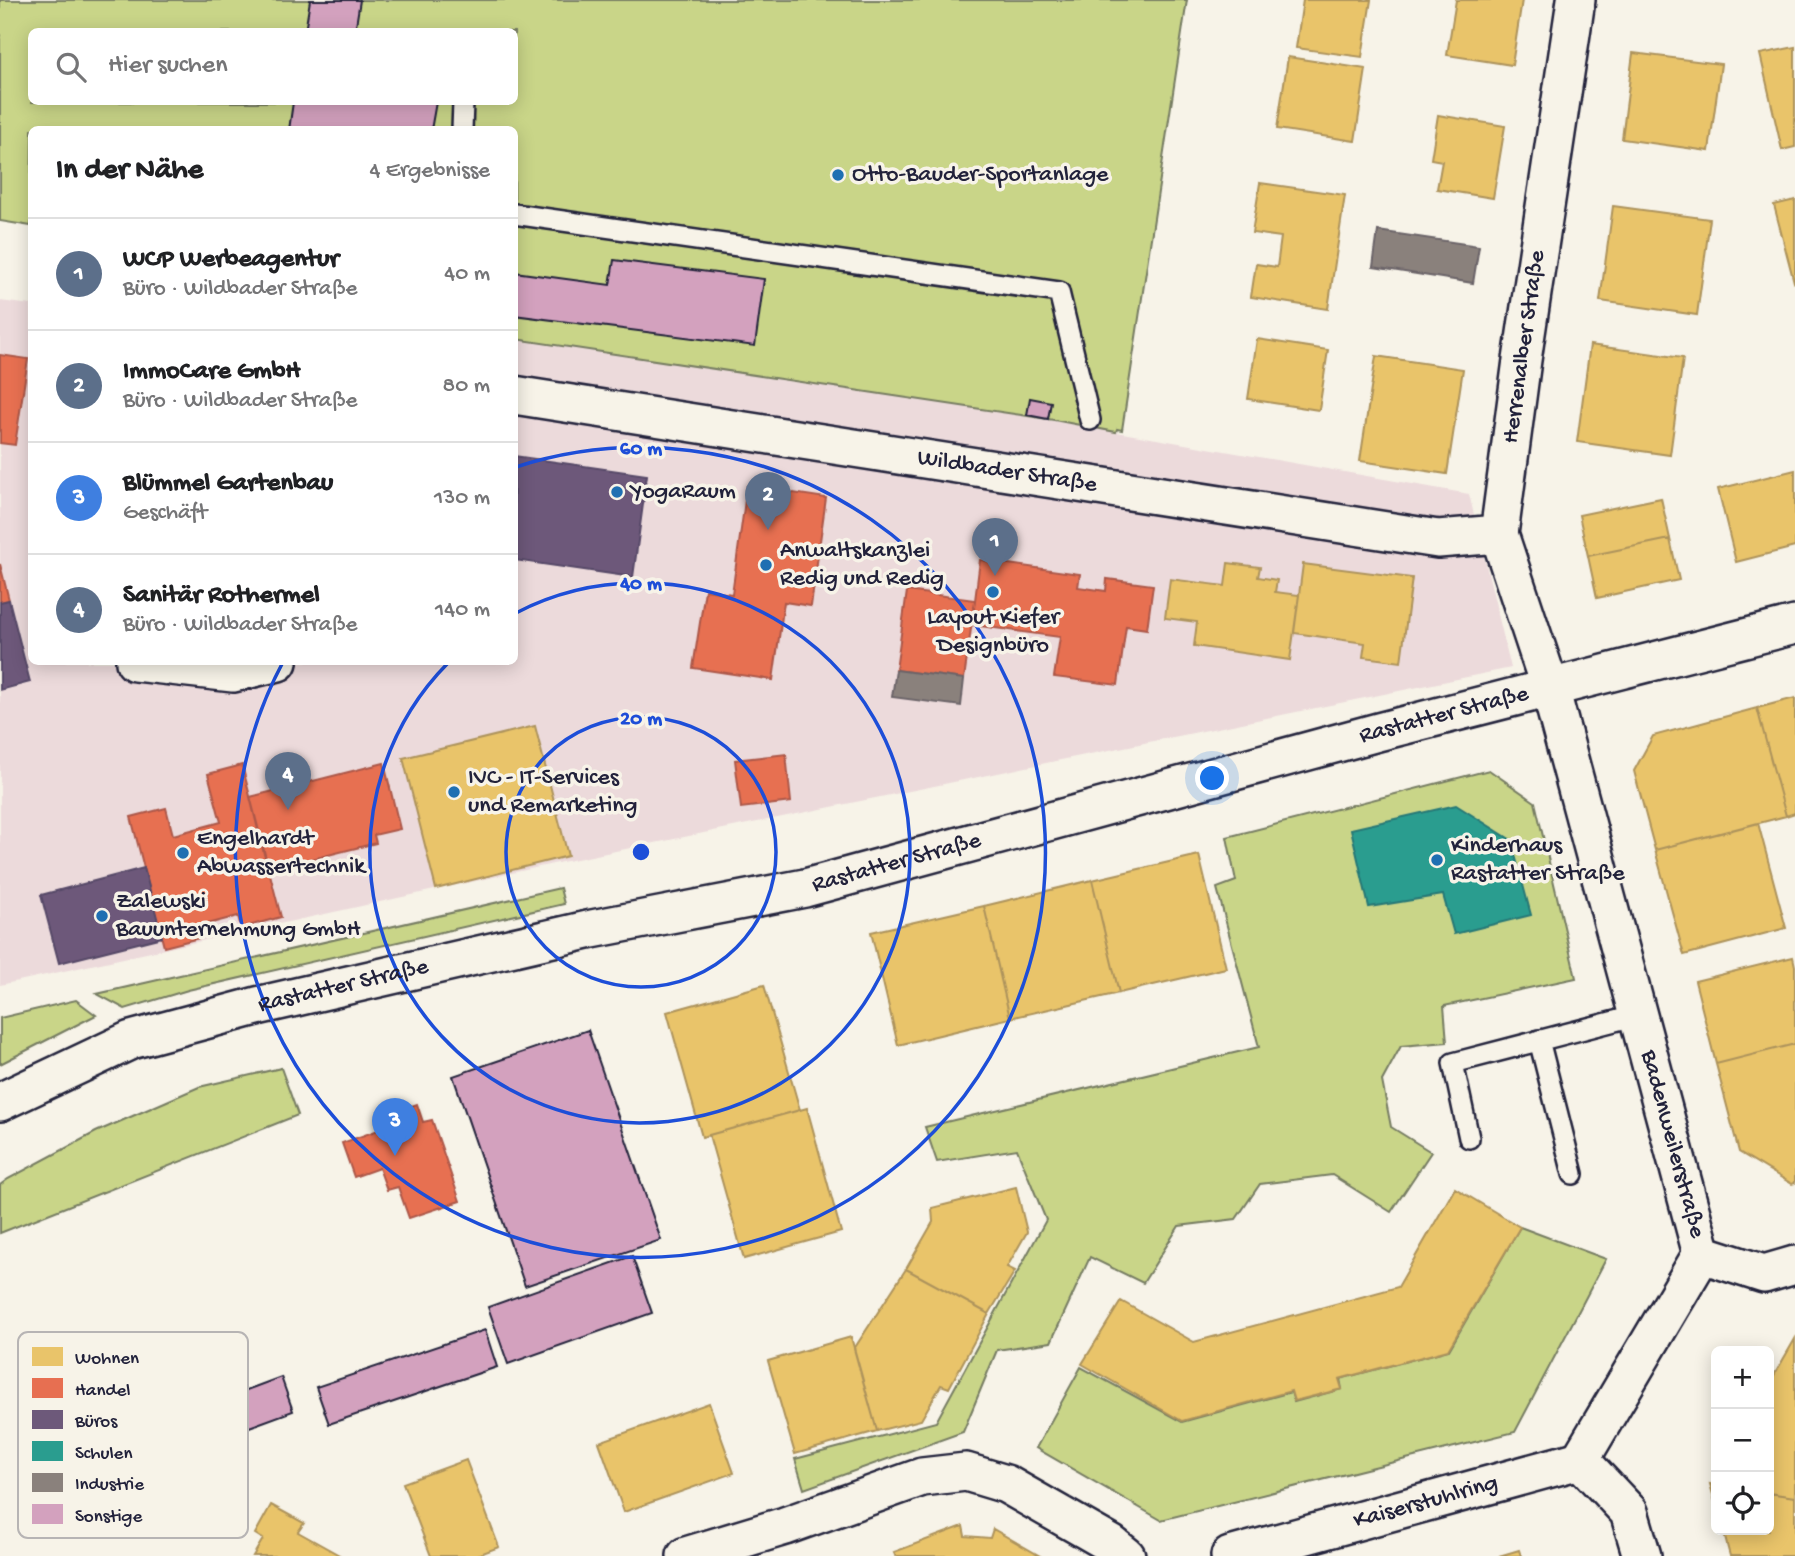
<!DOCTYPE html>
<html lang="de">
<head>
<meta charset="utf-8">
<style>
  :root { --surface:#fff; --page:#f6f6f6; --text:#202124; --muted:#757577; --line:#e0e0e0; --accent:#db2777 }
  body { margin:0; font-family:"Gochi Hand",sans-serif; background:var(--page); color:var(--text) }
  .controls { position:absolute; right:21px; bottom:21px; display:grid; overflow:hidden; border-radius:10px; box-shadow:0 4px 18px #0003 }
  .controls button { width:63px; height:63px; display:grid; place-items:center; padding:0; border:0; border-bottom:2px solid var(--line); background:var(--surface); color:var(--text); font:35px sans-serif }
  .you { position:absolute; left:1213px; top:779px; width:24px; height:24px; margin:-18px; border:5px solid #fff; border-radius:50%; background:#1a73e8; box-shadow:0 0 0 10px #1a73e833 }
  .badge { display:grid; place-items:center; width:46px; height:46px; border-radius:50%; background:var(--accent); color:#fff; font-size:23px; font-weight:700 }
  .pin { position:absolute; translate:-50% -58px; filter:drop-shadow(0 2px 4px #0008) }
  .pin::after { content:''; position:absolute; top:37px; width:24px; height:21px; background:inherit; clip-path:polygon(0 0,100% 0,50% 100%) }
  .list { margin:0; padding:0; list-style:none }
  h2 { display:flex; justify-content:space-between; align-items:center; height:91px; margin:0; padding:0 28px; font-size:30px }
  h2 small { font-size:23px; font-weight:400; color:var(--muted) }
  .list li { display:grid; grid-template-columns:46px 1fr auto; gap:21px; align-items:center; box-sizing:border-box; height:112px; padding:0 28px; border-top:2px solid var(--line) }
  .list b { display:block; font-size:26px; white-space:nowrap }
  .list p { margin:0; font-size:23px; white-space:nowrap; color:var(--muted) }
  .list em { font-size:23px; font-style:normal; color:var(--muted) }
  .icon { flex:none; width:38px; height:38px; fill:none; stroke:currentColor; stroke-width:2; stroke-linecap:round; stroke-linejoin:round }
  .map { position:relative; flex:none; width:1795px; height:1556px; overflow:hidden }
  .search { position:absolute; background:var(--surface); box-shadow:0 4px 18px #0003; left:28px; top:28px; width:490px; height:77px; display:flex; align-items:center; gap:18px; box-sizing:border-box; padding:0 24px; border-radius:10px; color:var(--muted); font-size:26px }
  .panel { position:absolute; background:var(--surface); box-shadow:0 4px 18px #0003; left:28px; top:126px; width:490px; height:539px; border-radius:10px }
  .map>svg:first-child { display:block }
  .built { fill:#ecdadb }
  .green { fill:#c9d588; stroke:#767c62; stroke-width:2; fill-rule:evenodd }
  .homes { fill:#e9c46a; stroke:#ad935c; stroke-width:2 }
  .shops { fill:#e76f51; stroke:#ac584a; stroke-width:2 }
  .offices { fill:#6d597a; stroke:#564867; stroke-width:2 }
  .schools { fill:#2a9d8f; stroke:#287876; stroke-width:2 }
  .industry { fill:#8a817c; stroke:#6b6468; stroke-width:2 }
  .building { fill:#d3a1be; stroke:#22223b; stroke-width:2 }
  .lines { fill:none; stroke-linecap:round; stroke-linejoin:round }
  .service-casing { stroke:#22223b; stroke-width:24 }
  .minor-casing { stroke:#22223b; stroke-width:42 }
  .service { stroke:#f7f3e8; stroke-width:19 }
  .minor { stroke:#f7f3e8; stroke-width:37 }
  .ring { fill:none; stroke:#1d4ed8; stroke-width:3.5 }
  .poi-dot { fill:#1f6fb2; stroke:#f7f3e8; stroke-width:2.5 }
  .labels { text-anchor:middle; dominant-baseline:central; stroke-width:7; stroke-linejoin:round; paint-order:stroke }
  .poi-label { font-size:24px; fill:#22223b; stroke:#f7f3e8; text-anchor:start }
  .street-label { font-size:24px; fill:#22223b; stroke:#f7f3e8 }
  .key { fill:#f7f3e8; stroke:#b7b4b4; stroke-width:2 }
  .key-label { font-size:19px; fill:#22223b }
  .centre { fill:#1d4ed8; stroke:#f7f3e8; stroke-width:3.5 }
  .ring-label { font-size:21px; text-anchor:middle; font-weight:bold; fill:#1d4ed8; stroke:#f7f3e8; stroke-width:7; stroke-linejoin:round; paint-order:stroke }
</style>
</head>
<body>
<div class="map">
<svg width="1795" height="1556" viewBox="0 0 1795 1556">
  <rect width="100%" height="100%" fill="#f7f3e8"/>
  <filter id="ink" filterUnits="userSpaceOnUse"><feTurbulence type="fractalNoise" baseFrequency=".0143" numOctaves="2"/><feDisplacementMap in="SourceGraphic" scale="14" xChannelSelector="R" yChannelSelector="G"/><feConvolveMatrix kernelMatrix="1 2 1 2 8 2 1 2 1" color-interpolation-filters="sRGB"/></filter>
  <g filter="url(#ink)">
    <path class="built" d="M0,301L31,305L32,662H514L515,333L1054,421L1469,494L1511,668L562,862L0,985Z"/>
    <path class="green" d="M0,0H1187L1122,430L1117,429L1116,432L1054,420L515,339L514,130H32L31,226L0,221ZM32,32H514V102H32Z
      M1489,770L1535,802L1576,978L1444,1006L1447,1042L1401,1046L1382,1081L1391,1127L1431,1152L1391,1212L1332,1175L1260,1184L1236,1219L1179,1226L1143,1283L1090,1257L1051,1342L997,1350L963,1432L804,1489L795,1459L936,1422L1046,1220L1017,1149L937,1162L925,1127L1259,1047L1217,888L1236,881L1227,837Z
      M560,888L564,904L188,990L125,1009L97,994Z
      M76,1000L96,1015L0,1064V1018Z
      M281,1068L298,1115L0,1233V1185L8,1179L96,1132L199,1087Z
      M1520,1227L1606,1259L1515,1432L1161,1520L1036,1448L1081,1367L1182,1422L1291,1392L1294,1402L1342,1389L1340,1379L1449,1350Z"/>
    <path class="homes" d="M1303,0H1371L1362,57L1296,48Z
      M1456,0H1522L1512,65L1447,55Z
      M1795,47V147L1782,150L1760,54Z
      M1633,53L1721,64L1709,151L1622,139Z
      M1288,57L1366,69L1355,141L1277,129Z
      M1438,115L1505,126L1493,198L1437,189L1442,161L1431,159Z
      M1260,183L1345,195L1328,309L1251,297L1256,264L1277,267L1281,237L1252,233Z
      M1795,200V281L1794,282L1774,205Z
      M1613,206L1710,219L1697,315L1600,301Z
      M1257,339L1328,350L1319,410L1248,399Z
      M1590,345L1683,358L1670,455L1577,442Z
      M1376,356L1463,369L1447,474L1360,461Z
      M1795,470V547L1736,562L1718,489Z
      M1661,498L1670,539L1588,556L1579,515Z
      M1670,539L1679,580L1597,598L1588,556Z
      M1228,563L1260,567L1258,577L1277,580L1275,592L1299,595L1290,660L1194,646L1197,622L1165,618L1170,579L1225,586Z
      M1303,564L1412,578L1401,662L1363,657L1365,643L1294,633Z
      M1795,698V813L1786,816L1757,708Z
      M1757,708L1786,816L1655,850L1634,771L1653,736Z
      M535,726L568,856L436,889L403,758Z
      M1758,823L1786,928L1684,955L1655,850Z
      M1199,855L1226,968L1119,993L1092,880Z
      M1092,880L1119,993L1010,1018L984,906Z
      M984,906L1010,1018L898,1045L871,932Z
      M1793,957L1795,966V1044L1716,1064L1695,981Z
      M764,985L800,1110L702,1137L667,1012Z
      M1795,1044V1183L1792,1184L1739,1152L1716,1064Z
      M807,1108L841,1232L744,1259L709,1135Z
      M1016,1187L1027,1232L1007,1267L1015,1271L989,1314L906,1269L933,1222L932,1208Z
      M1455,1188L1520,1227L1448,1350L1339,1379L1342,1389L1294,1401L1291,1391L1182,1421L1082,1364L1121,1301L1194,1342L1398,1287Z
      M906,1269L989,1314L949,1388L941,1385L921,1420L877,1431L854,1349Z
      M851,1337L877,1431L795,1454L768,1361Z
      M1795,1339V1497L1769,1493V1384Z
      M709,1403L734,1473L624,1512L599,1442Z
      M466,1460L499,1547L475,1556H431L403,1483Z
      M1710,1484L1716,1485V1505Z
      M1769,1493L1795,1497V1556H1730L1723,1530H1769Z
      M271,1505L304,1523L298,1532L341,1556H253L263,1539L255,1534Z
      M963,1526L965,1536L990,1538L993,1529L1040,1556H896L894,1552Z
      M1519,1550L1521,1556H1499Z"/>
    <path class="shops" d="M0,355L28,359L15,445L0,443Z
      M747,486L826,498L811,606L784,602L773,680L693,668L705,590L732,594Z
      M980,560L1080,574L1078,587L1106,591L1107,579L1153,585L1147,629L1126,626L1118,685L1054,677L1060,637L972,625Z
      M0,564L9,600L0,602Z
      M907,591L975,600L964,679L896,670Z
      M786,754L791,802L741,808L735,760Z
      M384,763L400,829L374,835L376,843L268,870L250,797Z
      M242,765L281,917L241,928L238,916L204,925L207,936L164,947L131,817L166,808L173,835L221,822L208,774Z
      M417,1104L423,1122L432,1120L460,1201L409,1218L398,1187L387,1190L379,1168L354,1177L342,1143L384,1128L380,1117Z"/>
    <path class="offices" d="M514,456L647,475L633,577L514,560Z
      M9,600L30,682L0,690V602Z
      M144,868L162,937L59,963L41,895Z"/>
    <path class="schools" d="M1456,805L1511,840L1531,915L1454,934L1443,895L1369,907L1351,829Z"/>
    <path class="industry" d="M1378,231L1479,246L1473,283L1373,267Z
      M896,670L964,679L961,706L892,697Z"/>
    <path class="building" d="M310,0H360L355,32H305Z
      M293,102H436L431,130H289Z
      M614,260L764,279L755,346L514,315V272L610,285Z
      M1030,398L1051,402L1048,419L1027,415Z
      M588,1030L661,1240L525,1286L453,1076Z
      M632,1256L652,1313L508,1364L488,1307Z
      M485,1330L497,1367L329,1424L316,1387Z
      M281,1377L293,1411L159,1460L147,1427Z"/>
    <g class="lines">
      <g class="service-casing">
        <path id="service" d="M462,130L463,102
          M514,214L1059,292L1090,420
          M1539,1040L1573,1174
          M1469,1138L1453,1063L1638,1015"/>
      </g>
      <g class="minor-casing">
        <g id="minor">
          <path id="s1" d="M1576,0L1522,360L1499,534L1550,688L1702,1254L1580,1460"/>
          <path id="s2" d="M514,395L1438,539L1499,534"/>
          <path d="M135,662L233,673L278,662"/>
          <path id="s3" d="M0,1102L131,1040L257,1006L592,929L805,888L1378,732L1795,625"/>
          <path d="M1702,1254L1764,1274L1795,1265"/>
          <path d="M1580,1460L1629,1512L1642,1556"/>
          <path d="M686,1556L785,1526L922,1477L966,1472L1006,1484L1111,1544L1126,1556"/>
          <path id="s4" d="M1230,1556L1580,1460"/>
        </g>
      </g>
      <use href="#service" class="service"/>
      <use href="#minor" class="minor"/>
    </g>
  </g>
  <g class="ring">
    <circle cx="641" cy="852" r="135"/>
    <path d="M516 613A270 270 0 1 1 448 663"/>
    <path d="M516 467A405 405 0 1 1 283 662"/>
  </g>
  <g class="poi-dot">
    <circle cx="838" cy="175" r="7"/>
    <circle cx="617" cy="492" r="7"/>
    <circle cx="766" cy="565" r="7"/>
    <circle cx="993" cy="592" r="7"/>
    <circle cx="454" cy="792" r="7"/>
    <circle cx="183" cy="853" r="7"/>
    <circle cx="1437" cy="860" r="7"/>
    <circle cx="102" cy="916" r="7"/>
  </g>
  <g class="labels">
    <g class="poi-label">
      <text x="852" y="175">Otto-Bauder-Sportanlage</text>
      <text x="631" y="492">YogaRaum</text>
      <text x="780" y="551">Anwaltskanzlei<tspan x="780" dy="28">Redig und Redig</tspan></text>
      <text x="993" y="618" text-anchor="middle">Layout Kiefer<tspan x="993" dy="28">Designbüro</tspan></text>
      <text x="468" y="778">IVC - IT-Services<tspan x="468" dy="28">und Remarketing</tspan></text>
      <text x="197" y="839">Engelhardt<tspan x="197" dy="28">Abwassertechnik</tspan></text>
      <text x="1451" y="846">Kinderhaus<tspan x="1451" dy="28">Rastatter Straße</tspan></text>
      <text x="116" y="902">Zalewski<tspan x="116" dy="28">Bauunternehmung GmbH</tspan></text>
    </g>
    <g class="street-label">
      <text transform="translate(1525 347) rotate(-82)">Herrenalber Straße</text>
      <text stroke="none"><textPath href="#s2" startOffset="499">Wildbader Straße</textPath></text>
      <text stroke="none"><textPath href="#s3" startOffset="1498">Rastatter Straße</textPath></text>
      <text stroke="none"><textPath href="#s3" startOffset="931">Rastatter Straße</textPath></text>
      <text stroke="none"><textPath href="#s3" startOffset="364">Rastatter Straße</textPath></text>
      <text stroke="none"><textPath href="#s1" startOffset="1174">Badenweilerstraße</textPath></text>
      <text stroke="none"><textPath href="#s4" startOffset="203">Kaiserstuhlring</textPath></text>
    </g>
  </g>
  <rect x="18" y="1332" width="230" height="206" rx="10" class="key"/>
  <rect x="32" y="1347" width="31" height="19" fill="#e9c46a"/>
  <rect x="32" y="1378" width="31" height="20" fill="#e76f51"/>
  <rect x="32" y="1410" width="31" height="19" fill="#6d597a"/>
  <rect x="32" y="1441" width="31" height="20" fill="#2a9d8f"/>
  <rect x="32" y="1473" width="31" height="19" fill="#8a817c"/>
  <rect x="32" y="1504" width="31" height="20" fill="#d3a1be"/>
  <g class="key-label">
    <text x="75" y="1363">Wohnen</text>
    <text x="75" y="1395">Handel</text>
    <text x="75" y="1426">Büros</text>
    <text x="75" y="1458">Schulen</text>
    <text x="75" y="1489">Industrie</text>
    <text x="75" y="1521">Sonstige</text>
  </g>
  <circle cx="641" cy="852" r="10" class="centre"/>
  <g class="ring-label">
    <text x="641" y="454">60 m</text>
    <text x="641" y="589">40 m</text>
    <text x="641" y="724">20 m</text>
  </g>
</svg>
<div class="controls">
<button>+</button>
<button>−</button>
<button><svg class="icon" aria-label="locate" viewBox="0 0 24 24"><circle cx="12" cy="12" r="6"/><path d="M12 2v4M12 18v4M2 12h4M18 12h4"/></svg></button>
</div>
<div class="you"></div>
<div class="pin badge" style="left:995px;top:576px;background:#5c6f8a">1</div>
<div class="pin badge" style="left:768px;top:530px;background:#5c6f8a">2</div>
<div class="pin badge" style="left:395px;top:1156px;background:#3f7fe0">3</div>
<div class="pin badge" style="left:288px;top:810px;background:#5c6f8a">4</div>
<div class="search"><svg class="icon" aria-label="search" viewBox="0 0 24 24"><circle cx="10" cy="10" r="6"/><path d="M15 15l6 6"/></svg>Hier suchen</div>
<section class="panel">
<h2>In der Nähe<small>4 Ergebnisse</small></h2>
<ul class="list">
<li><span class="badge" style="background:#5c6f8a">1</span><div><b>WCP Werbeagentur</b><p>Büro · Wildbader Straße</p></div><em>40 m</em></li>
<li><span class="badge" style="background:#5c6f8a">2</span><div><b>ImmoCare GmbH</b><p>Büro · Wildbader Straße</p></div><em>80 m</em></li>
<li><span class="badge" style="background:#3f7fe0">3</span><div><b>Blümmel Gartenbau</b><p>Geschäft</p></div><em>130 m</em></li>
<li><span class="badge" style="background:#5c6f8a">4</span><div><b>Sanitär Rothermel</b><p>Büro · Wildbader Straße</p></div><em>140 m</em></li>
</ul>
</section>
</div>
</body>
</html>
